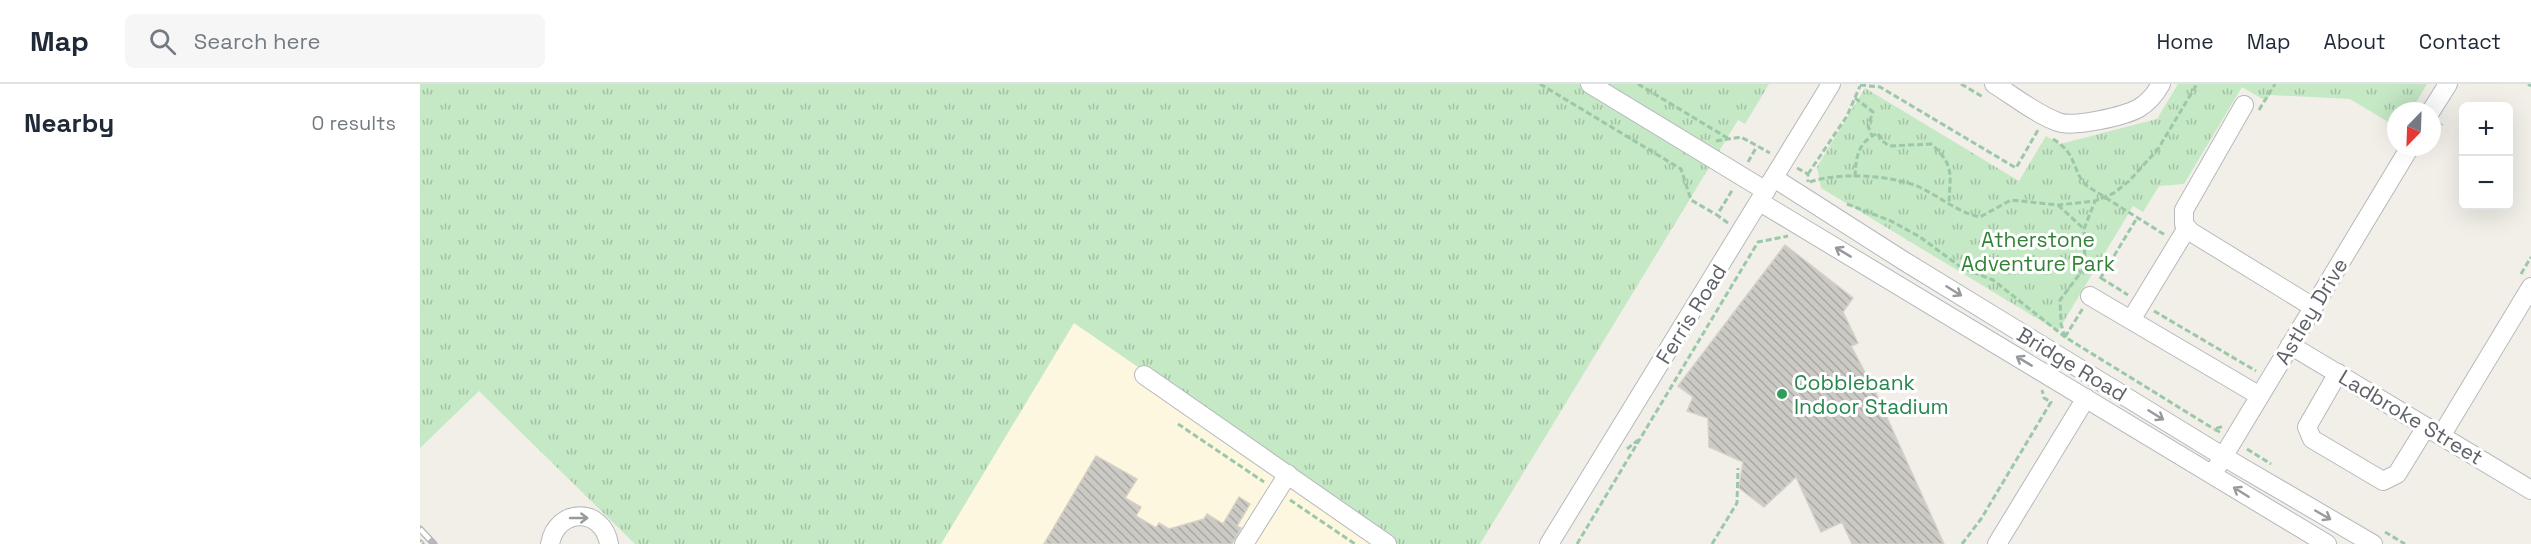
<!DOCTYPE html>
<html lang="en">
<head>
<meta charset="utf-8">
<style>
  :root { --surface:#fff; --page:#f6f6f7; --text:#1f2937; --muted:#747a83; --line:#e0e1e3 }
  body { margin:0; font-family:"Space Grotesk",sans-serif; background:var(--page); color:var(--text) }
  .controls { position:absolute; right:18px; top:18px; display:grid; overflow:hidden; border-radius:9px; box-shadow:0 6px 24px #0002 }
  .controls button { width:54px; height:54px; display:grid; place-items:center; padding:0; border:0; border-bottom:2px solid var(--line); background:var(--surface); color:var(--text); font:30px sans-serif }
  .compass { position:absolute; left:1967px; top:18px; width:54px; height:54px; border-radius:50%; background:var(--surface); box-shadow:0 6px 24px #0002; rotate:203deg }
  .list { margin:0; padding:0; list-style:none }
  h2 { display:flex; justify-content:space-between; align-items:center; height:78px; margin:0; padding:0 24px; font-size:26px }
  h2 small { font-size:20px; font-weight:400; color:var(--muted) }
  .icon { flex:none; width:33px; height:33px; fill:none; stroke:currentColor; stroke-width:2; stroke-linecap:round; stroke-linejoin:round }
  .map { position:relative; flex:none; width:2111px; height:460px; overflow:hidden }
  header { display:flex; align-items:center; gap:36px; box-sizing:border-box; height:84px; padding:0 30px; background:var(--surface); border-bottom:2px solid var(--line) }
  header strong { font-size:28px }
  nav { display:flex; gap:33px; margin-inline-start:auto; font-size:21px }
  .search { width:420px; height:54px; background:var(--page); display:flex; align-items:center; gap:15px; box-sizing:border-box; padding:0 21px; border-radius:9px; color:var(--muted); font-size:22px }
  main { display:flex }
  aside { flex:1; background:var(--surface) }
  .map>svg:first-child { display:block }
  .commercial { fill:#fef7e0 }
  .grass { fill:url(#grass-tufts) }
  .building { fill:url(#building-back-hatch); stroke:#d6d1c6; stroke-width:1.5 }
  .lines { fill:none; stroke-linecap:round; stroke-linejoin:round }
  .minor-casing { stroke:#b5b8bc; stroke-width:20 }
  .path { stroke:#9cc7a9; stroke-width:3; stroke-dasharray:6 3; stroke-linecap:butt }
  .minor { stroke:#fff; stroke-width:18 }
  .rail-casing { stroke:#b6b7b8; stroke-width:7 }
  .rail { stroke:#fff; stroke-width:4.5; stroke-dasharray:14; stroke-linecap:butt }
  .oneway { stroke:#979a9d }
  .leisure-dot { fill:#2e9e5b; stroke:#fff; stroke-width:2 }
  .labels { text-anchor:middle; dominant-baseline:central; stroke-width:6; stroke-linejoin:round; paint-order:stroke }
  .park-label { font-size:21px; fill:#348238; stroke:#fff }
  .street-label { font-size:21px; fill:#5f6368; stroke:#fff }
  .leisure-label { font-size:21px; fill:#27864d; stroke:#fff; text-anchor:start }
</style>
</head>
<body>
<header>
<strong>Map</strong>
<div class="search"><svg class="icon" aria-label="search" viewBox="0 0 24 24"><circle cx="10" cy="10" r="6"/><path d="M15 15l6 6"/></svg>Search here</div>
<nav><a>Home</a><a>Map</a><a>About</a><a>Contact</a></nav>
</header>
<main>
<aside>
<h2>Nearby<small>0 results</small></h2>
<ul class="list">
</ul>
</aside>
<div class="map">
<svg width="2111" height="460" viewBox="0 0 2111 460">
  <defs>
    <pattern id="grass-tufts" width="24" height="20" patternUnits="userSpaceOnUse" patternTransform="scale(1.5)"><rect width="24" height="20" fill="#c5e8c5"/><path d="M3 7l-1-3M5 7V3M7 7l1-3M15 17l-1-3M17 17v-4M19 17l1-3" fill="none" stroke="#a3c0a4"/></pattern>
    <pattern id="building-back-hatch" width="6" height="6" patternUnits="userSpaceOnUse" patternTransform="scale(1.5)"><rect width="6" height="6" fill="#cccac5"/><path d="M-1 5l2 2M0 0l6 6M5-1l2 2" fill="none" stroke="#a9a8a4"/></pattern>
  </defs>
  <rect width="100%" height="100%" fill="#f1efe8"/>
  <path class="commercial" d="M654,239L976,460H521Z"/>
  <path class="grass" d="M0,0H1349L1325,40L1318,36L1060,460H976L654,239L521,460H215L59,307L0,364Z
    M1758,0H2007L1991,27H1976L1970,39L1930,15L1850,11L1846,17L1822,3L1764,100L1739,102L1723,128L1713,122L1638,247L1401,104L1397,83L1445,4L1599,97L1626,52L1640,60L1737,35Z"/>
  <path class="building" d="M1365,161L1433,214L1423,228L1438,259L1431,262L1455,307L1524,460H1432L1422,438L1401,448L1376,393L1344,423L1319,404L1323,378L1289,363L1288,334L1267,327L1273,313L1258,302Z
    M676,372L717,395L705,414L721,423L716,432L736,444L739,439L749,445L784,435L787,430L803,440L819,413L830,420L817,442L821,444L812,460H624Z"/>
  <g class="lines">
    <g class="minor-casing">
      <path id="minor" d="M1170,0L1346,107
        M1574,0C1595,13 1616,30 1638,38C1653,44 1705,32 1719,24C1729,18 1736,9 1741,0
        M1824,21L1764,126V140L1771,148L1893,223
        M2011,27L2028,0
        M1354,94L1484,177L1804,373L1953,460
        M1340,118L1907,460
        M1670,212L1840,312
        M1711,236L1767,144
        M1870,261L2111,406
        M1918,289L1887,343L1892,355L1963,397L1977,390L2006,343
        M724,291L967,460
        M2021,352L2111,203
        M1797,383L1990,63
        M130,460C137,423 183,423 189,460
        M824,460L868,390
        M1129,460L1411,0
        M1577,460L1666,314"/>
    </g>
    <path class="path" d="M1120,0L1261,85L1271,116L1297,131
      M1218,0L1309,55
      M1541,0L1563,13
      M2108,0L2111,2
      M1440,1L1460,3L1596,84L1618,46
      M1435,14L1453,28L1448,42L1452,52
      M1839,26L1855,0
      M1633,55C1659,71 1651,87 1667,102L1745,151
      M2012,56L2022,40
      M1296,57L1321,53L1350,69
      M1328,78L1337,62
      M1377,84L1388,90V98
      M1388,90L1427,32L1440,2
      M1435,93C1436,72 1438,58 1458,49L1460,55L1469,62L1511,60C1535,81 1530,90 1529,119
      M1390,98C1419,88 1469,91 1497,102C1519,112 1537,128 1560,133L1591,116L1638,121L1675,117L1694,109L1709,97L1738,65L1777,0
      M1427,120L1471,137L1500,153L1542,184L1573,196L1645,253L1794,345
      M1638,121L1664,145
      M1308,139L1297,131L1313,105
      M2101,190L2111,173
      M1681,194L1708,211
      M1680,195L1717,134
      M1734,227L1836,287
      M1645,253L1641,240L1640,216L1665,183L1664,145L1675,117
      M1645,253L1663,224
      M758,340L844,398
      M1800,348L1794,345L1804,342
      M1207,365L1218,356
      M1827,365L1851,380
      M870,416L935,460
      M1965,448L1985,460
      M1157,460L1338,158L1368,152
      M1292,460L1317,419L1318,384
      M1542,460L1561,435L1631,318L1624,314L1622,306"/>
    <use href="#minor" class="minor"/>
    <g class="rail-casing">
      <path id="rail" d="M0,445L14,460
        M0,459L1,460"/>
    </g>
    <use href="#rail" class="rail"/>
  </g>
  <defs><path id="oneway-shaft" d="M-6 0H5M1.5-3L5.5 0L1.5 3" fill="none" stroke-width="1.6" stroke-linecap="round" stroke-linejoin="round" transform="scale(1.5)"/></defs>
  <g class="oneway">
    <use href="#oneway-shaft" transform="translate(1423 168) rotate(-149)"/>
    <use href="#oneway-shaft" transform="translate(1534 207) rotate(32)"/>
    <use href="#oneway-shaft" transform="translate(1604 277) rotate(-149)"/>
    <use href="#oneway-shaft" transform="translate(1736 331) rotate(32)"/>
    <use href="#oneway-shaft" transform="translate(1821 408) rotate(-148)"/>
    <use href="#oneway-shaft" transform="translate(1903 431) rotate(30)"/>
    <use href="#oneway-shaft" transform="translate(159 434)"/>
  </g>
  <circle class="leisure-dot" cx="1362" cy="310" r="6"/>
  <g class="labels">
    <g class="park-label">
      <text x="1618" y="155">Atherstone<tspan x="1618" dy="24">Adventure Park</tspan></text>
    </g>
    <g class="street-label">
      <text transform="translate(1891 227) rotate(-59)">Astley Drive</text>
      <text transform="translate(1271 230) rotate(-58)">Ferris Road</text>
      <text transform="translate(1652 280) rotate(31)">Bridge Road</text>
      <text transform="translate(1991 333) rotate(31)">Ladbroke Street</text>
    </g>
    <g class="leisure-label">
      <text x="1374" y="298">Cobblebank<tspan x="1374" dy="24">Indoor Stadium</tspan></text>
    </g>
  </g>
</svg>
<div class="controls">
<button>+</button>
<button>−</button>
</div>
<svg class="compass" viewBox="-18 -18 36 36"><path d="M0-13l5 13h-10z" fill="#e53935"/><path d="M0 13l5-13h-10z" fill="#747a83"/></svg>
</div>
</main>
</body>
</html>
